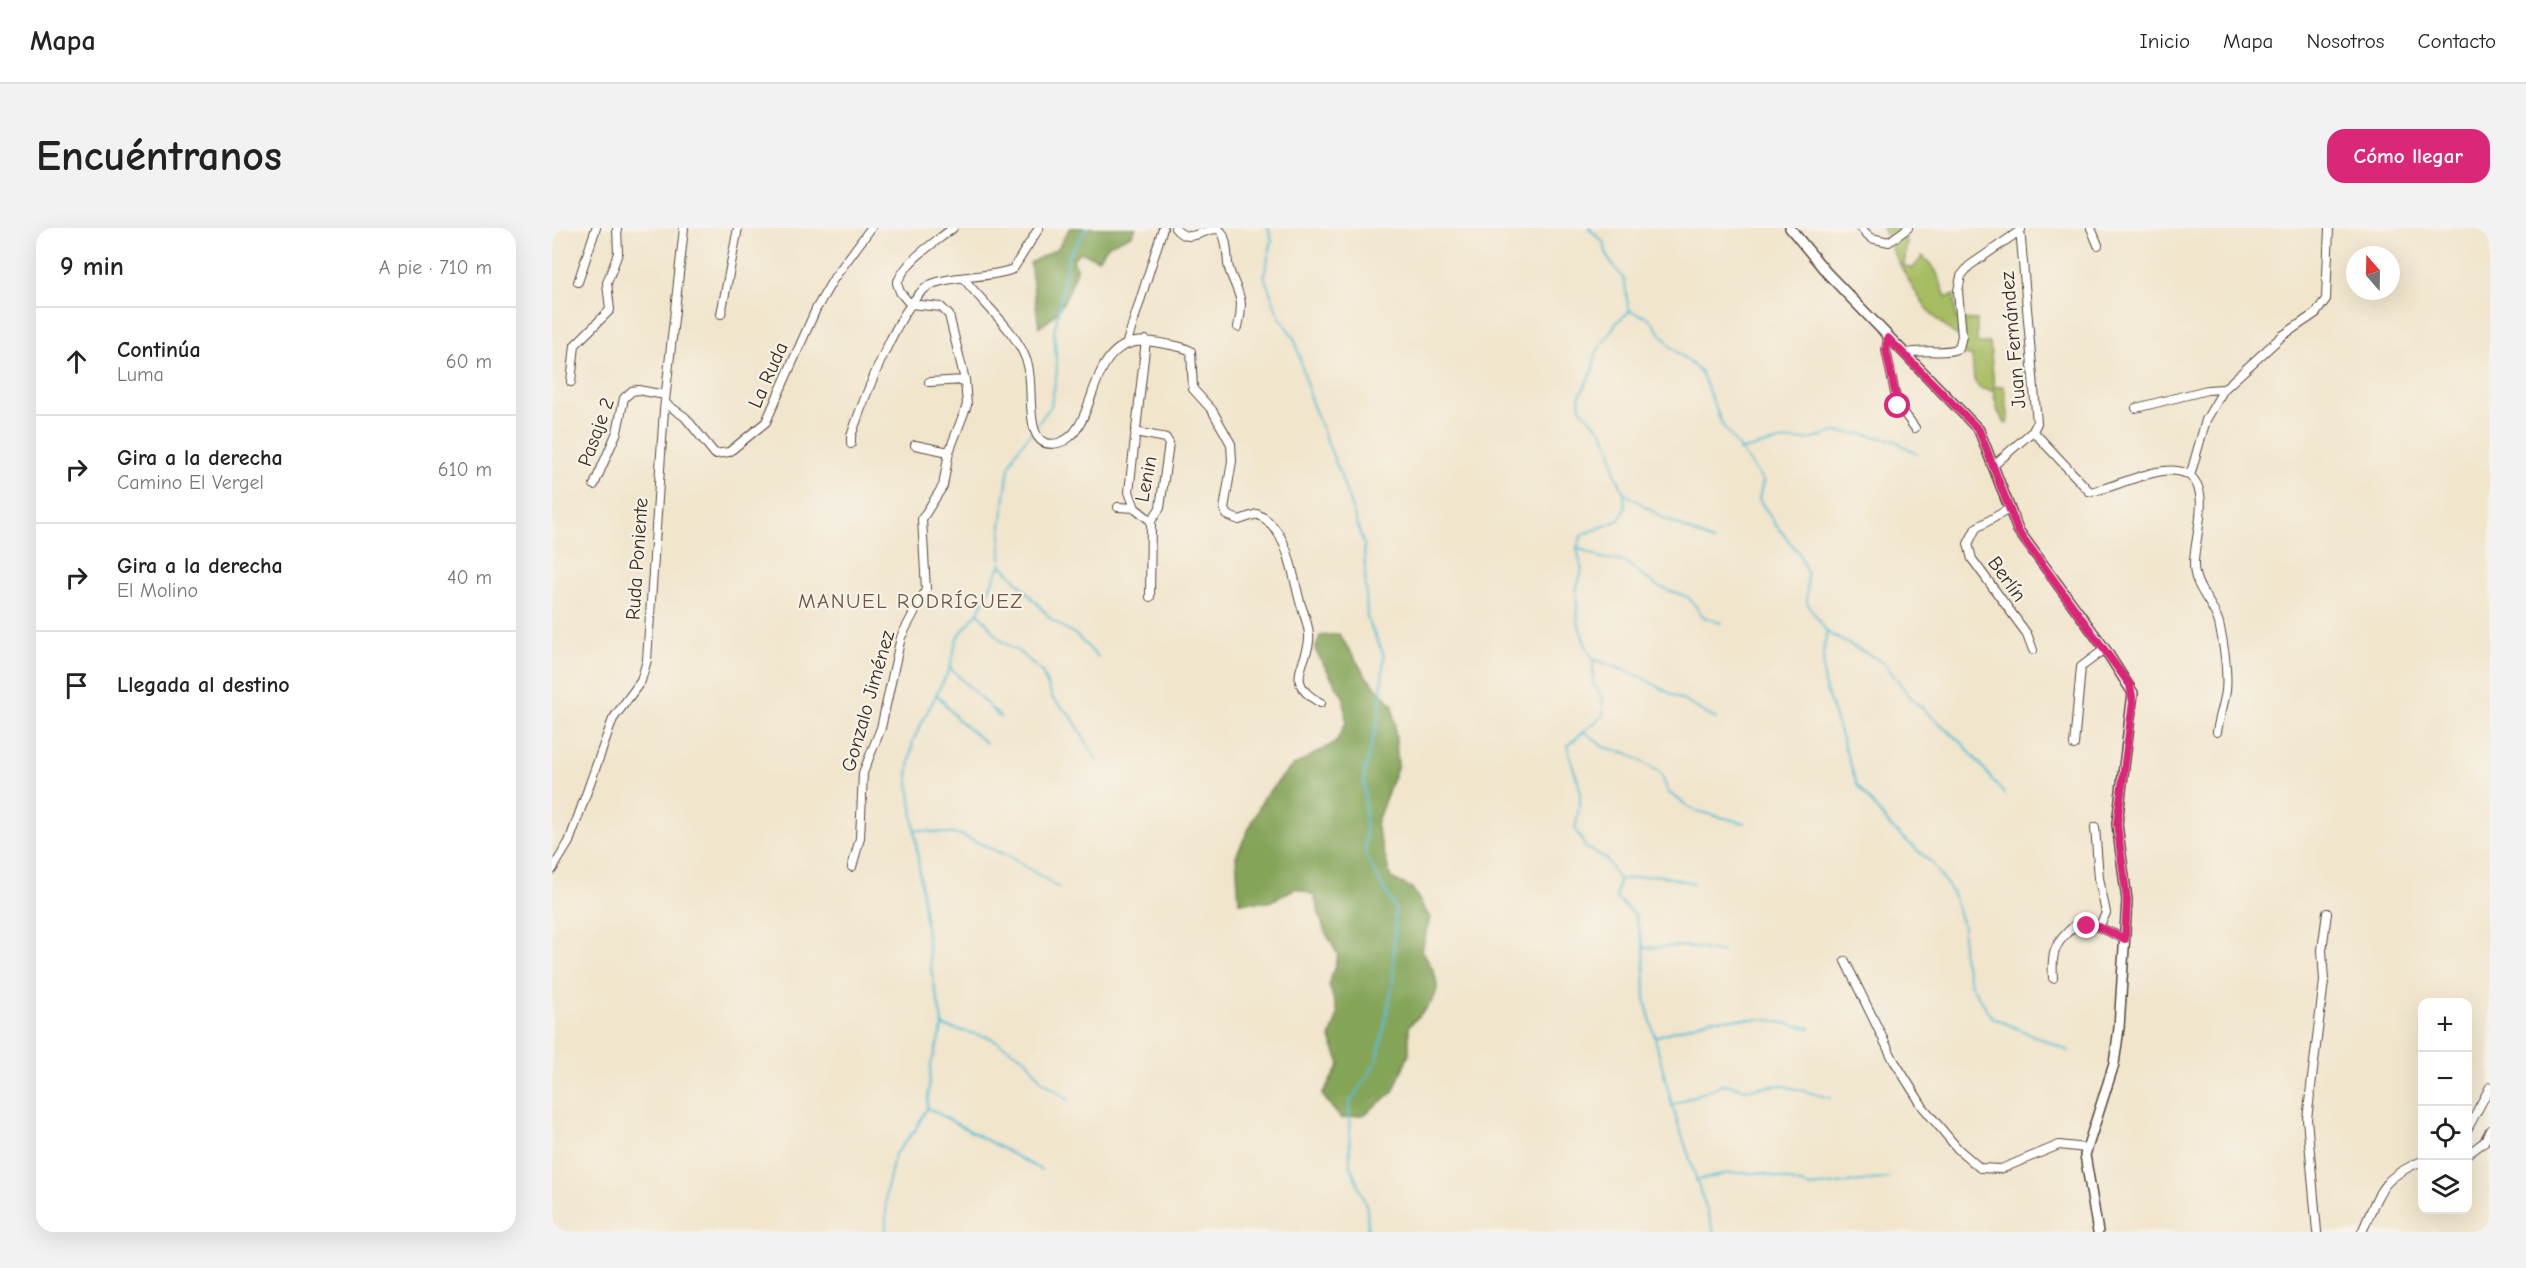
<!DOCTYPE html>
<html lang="es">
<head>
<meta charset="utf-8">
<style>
  :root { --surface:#fff; --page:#f2f2f2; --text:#222; --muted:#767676; --line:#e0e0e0; --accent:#db2777 }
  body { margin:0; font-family:"Comic Neue",sans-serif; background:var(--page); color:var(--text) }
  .controls { position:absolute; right:18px; bottom:18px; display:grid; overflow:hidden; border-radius:12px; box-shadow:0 6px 24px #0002 }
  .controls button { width:54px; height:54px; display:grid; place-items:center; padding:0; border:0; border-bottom:2px solid var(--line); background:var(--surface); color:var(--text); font:30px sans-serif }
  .compass { position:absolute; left:1794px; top:18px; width:54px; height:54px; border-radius:50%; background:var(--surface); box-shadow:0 6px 24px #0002; rotate:340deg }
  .stop { position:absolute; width:18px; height:18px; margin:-14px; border:4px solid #db2777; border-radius:50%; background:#fff }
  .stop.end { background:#db2777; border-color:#fff; box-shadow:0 2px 6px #0008 }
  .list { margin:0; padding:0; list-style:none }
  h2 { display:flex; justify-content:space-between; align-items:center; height:78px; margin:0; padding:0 24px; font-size:26px }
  h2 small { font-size:20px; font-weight:400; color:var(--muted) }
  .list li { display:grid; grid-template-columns:39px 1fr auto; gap:18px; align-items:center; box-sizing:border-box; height:108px; padding:0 24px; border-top:2px solid var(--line) }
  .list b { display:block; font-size:22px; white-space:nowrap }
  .list p { margin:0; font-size:20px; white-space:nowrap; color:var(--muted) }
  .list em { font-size:20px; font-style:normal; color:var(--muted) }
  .icon { flex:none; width:33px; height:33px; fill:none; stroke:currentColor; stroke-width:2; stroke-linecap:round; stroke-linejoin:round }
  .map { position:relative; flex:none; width:1938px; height:1004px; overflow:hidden; border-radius:18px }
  header { display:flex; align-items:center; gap:36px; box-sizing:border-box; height:84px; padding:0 30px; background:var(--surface); border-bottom:2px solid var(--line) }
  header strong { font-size:28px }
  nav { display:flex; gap:33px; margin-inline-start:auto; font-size:21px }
  .intro { display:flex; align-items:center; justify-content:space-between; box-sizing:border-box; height:144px; padding:0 36px }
  h1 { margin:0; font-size:42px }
  .button { padding:15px 27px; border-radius:18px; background:var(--accent); color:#fff; font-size:21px; font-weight:700 }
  main { display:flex; gap:36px; padding:0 36px }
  aside { flex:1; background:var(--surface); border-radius:18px; box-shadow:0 6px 24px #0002 }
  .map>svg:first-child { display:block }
  .green { fill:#a6bd62; stroke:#707440; stroke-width:1.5 }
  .forest { fill:#84a458; stroke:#60673b; stroke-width:1.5 }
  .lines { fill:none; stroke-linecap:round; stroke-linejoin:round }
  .stream { stroke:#57bed4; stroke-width:2 }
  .minor-casing { stroke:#564638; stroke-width:10 }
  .tertiary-casing { stroke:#564638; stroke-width:12 }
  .minor { stroke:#fff; stroke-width:8 }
  .tertiary { stroke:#fff; stroke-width:9 }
  .route { stroke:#db2777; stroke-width:8 }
  .labels { text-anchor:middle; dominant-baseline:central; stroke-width:4.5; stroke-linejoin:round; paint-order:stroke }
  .street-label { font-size:20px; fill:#3b2a1e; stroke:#f7f3e8 }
  .neighbourhood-label { font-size:21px; letter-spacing:1.5px; fill:#705446; stroke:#f7f3e8 }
</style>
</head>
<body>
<header>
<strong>Mapa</strong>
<nav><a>Inicio</a><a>Mapa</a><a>Nosotros</a><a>Contacto</a></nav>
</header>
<div class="intro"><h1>Encuéntranos</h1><a class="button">Cómo llegar</a></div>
<main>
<aside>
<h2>9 min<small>A pie · 710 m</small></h2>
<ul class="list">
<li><svg class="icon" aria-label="ahead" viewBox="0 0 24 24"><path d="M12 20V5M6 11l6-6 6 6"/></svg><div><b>Continúa</b><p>Luma</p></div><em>60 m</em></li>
<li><svg class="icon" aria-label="right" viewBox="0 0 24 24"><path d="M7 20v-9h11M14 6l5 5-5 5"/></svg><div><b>Gira a la derecha</b><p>Camino El Vergel</p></div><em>610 m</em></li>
<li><svg class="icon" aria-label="right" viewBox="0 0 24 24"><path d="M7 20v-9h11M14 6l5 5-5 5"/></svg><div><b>Gira a la derecha</b><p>El Molino</p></div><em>40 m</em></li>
<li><svg class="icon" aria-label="arrive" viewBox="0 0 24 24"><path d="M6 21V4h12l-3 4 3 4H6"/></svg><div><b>Llegada al destino</b></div></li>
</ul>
</aside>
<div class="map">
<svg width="1938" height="1004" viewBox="0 0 1938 1004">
  <rect width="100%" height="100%" fill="#f7f3e8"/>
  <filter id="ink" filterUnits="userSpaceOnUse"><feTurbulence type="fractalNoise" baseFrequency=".0167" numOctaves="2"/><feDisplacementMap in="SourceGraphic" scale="12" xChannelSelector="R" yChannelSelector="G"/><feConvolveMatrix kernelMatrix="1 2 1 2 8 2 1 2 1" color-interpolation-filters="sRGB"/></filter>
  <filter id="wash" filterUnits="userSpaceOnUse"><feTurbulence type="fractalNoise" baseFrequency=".008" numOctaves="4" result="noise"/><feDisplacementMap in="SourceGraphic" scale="24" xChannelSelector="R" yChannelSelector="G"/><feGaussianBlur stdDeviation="1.35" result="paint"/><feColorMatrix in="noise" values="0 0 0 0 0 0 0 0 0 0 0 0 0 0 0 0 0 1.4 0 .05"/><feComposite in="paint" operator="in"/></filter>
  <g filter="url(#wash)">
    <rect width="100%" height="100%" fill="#f1e5cc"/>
    <path class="green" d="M1330,0H1346L1355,13L1352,38L1361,40L1371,28L1384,43L1394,69L1402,67L1404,91L1425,92V115H1438L1442,159L1452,158L1457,193L1454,196L1446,184L1441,163L1427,160L1422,152L1420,128L1409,127L1410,110C1372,92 1347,36 1330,0Z"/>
    <path class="forest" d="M518,0H584L580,7L557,17L546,31L528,24L521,31L525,42C518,63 508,88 487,99L478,35L506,20Z
      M787,406L814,448L841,477L846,537L824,596L839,650L860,660L878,690L870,722C894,762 889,766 857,798V826L841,864L813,886L789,891L770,867L788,836L778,810L786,786L777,757L786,727L772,702L762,667L744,660L718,674H687L684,628L712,569L739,539L784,514L794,494L792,470L763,422L768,408Z"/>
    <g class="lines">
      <path class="stream" d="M716,0L720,12L712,48L727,88L743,112L759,173L789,248L812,317L815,390L832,427L827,488L812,545L814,629L843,680L841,755L825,833L797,876L798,936L815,980L816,1004
        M1037,0L1053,16C1053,32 1063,38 1071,50C1075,54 1073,73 1078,83L1097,90L1119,119L1149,144L1171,198L1211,253L1207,271L1223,296L1247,325L1255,345V375L1275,404L1271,425L1272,456L1305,557L1340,600L1380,635L1400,664L1411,698V729L1419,757L1441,790L1517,823
        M1078,83L1066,93L1044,125L1041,142L1027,169L1028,180L1050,203L1059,221L1063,245L1072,265L1073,281L1067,292L1030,307L1025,320L1030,343L1024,362L1026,394L1033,416L1041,431V455L1051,470V488L1016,517C1017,531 1022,540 1026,553C1031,569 1026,585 1023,601L1034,620L1053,630L1067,652L1064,670L1083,687L1092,720L1093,771L1120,877L1162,1004
        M485,197L499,178L505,142L502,105L517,27L535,0
        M1187,223L1227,213L1261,211L1284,204L1312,206L1342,212L1365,226
        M1073,265L1111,290L1162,314
        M1026,320L1049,330L1073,334L1105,358L1136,369L1152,389L1169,395
        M449,336L500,392L524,407L546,429
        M426,384L448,412L470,426L490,444L501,471L520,489L545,533
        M1276,405L1331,434L1360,471L1412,517L1453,567
        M1041,431L1087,448L1164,491
        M398,440L449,490
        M384,465L406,492L434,515
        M1032,503L1051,519L1075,525L1109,545L1116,564L1141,582L1192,595
        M365,602L409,607L460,630L507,660
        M1068,652L1104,647L1142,655
        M1093,720L1129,718L1170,724
        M391,798L439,810L474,831L489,852L517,872
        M1103,809L1160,791H1210L1258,800
        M1120,877L1172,856L1195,861L1229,857L1278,870
        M376,880L489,942
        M1143,953L1178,945H1210L1259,959L1337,950
        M334,1004V964L343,926L363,902L375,880L379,836L391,798L379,741L356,547L361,512L398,440L405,410L426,384L449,336V298L457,240L463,225L481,202"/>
    </g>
  </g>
  <g filter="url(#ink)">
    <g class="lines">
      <g class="minor-casing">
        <path id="minor" d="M623,0C637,18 651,0 666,1C675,5 675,27 676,36C678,50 688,62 689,76C689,84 688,91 686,99
          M1309,0L1319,10L1337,14L1356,0
          M1539,0L1546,17
          M412,51C431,75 466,105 475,134C484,158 468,224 506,215C551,204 529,98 608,115C618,117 630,118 639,123L641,161L660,182L679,216L680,233L672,281L675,287L687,292L705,286C736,301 739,340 747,370C750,382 756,394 757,406C760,433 727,453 769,475
          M26,54L44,0
          M358,76L348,64L345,55C356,30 381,16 401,0
          M169,86L186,0
          M1336,110L1334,122L1345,175L1363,200
          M594,112L577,264L583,280L599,293L598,369
          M575,114L611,0
          M1353,126C1370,120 1394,127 1407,120L1410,108L1406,63L1409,48L1417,38L1469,2
          M19,154L23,117L58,82L55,55L66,25L65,0
          M377,154L413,152
          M113,175L133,189L163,226L177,224L214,194L264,81L282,50L319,0
          M1584,180L1655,162L1672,161
          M1481,203L1538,264C1565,260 1610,233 1635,246C1662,261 1641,312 1642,337C1642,360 1661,374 1667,395C1672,417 1676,441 1674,463C1672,477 1667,490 1665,504
          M583,204L614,210L617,215L608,280L599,293
          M299,216V208C310,176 350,68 380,56C405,46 436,51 461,41L487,0
          M363,217L397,224
          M1442,237L1481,203L1485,195L1468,0
          M1638,248L1654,192L1672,161L1730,108L1764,85L1774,71L1777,0
          M42,257L65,204L72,170L80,163L86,162L113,167
          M566,279L583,280
          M1457,281L1424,300L1416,316L1420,331L1475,406L1481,422
          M1522,517L1529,439L1553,421
          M1543,599L1547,650L1554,685L1547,699L1573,711
          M300,639L308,610L311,545L329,500L349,409L374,362L370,291L391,258L397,224L415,177L413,152L397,87L389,79L358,76
          M0,642L17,614L61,491L89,453L95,432L112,182L132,0
          M1293,733L1341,831L1371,879L1406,921L1428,940L1449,941L1507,917L1534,920
          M1501,750C1499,723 1503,715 1523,697L1547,699
          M1916,900L1938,859
          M1916,926L1932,914L1938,902
          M1765,1004L1755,891L1772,753L1770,722L1775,685
          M1810,1004C1828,964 1827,951 1870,933"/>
      </g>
      <g class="tertiary-casing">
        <path id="tertiary" d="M1238,0L1275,45L1427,202L1466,302L1553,421L1581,465L1565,596L1575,672L1567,800L1562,836L1533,927L1546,1004"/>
      </g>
      <use href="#minor" class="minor"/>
      <use href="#tertiary" class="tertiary"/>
    </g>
  </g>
  <g class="lines" filter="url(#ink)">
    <path class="route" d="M1346,178L1334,122L1336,110L1427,202L1466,303L1578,457L1581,474L1565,596L1575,672L1573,711L1547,699L1535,698"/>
  </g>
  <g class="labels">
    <g class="street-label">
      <text transform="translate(1461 112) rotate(-95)">Juan Fernández</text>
      <text transform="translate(216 147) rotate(-66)">La Ruda</text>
      <text transform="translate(44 204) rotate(-70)">Pasaje 2</text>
      <text transform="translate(594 251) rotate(-79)">Lenin</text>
      <text transform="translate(85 331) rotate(-86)">Ruda Poniente</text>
      <text transform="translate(1455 351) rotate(54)">Berlín</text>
      <text transform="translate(316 473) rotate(-74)">Gonzalo Jiménez</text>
    </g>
    <g class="neighbourhood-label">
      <text x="359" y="373">MANUEL RODRÍGUEZ</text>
    </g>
  </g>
</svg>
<div class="controls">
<button>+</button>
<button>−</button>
<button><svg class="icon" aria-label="locate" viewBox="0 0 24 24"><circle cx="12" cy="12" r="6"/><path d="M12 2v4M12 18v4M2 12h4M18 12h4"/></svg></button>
<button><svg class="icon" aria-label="layers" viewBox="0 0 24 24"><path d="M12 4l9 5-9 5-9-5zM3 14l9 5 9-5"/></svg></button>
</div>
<svg class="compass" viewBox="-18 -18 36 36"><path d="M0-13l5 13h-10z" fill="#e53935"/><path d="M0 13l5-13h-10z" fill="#767676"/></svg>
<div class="stop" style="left:1346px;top:178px"></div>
<div class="stop end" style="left:1535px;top:698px"></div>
</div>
</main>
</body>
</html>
